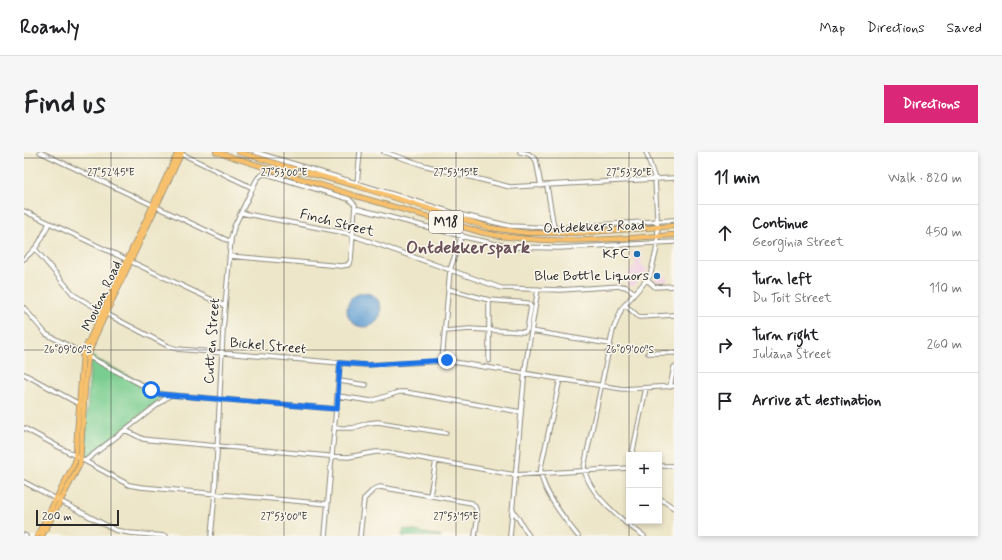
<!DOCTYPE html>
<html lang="en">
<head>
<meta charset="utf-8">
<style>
  :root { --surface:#fff; --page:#f6f6f6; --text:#202124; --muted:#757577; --line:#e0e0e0; --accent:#db2777 }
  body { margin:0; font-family:Mynerve,sans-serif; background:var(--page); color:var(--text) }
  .controls { position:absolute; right:12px; bottom:12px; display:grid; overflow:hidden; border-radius:0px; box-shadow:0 2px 6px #0003 }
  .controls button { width:36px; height:36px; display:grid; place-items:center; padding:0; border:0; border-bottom:1px solid var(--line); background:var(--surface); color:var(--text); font:20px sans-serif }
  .scale { position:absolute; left:12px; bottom:10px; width:83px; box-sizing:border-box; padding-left:4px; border:2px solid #2b2b2b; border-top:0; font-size:11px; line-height:14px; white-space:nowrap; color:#2b2b2b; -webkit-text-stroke:3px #fbf7ec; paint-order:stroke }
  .stop { position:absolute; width:12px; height:12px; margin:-9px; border:3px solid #1a73e8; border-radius:50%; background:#fff }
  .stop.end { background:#1a73e8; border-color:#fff; box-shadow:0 1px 4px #0008 }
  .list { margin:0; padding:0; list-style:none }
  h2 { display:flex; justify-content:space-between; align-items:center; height:52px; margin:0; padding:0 16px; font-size:17px }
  h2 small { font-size:13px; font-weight:400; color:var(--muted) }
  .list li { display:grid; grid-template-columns:26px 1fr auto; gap:12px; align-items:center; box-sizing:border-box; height:56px; padding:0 16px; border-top:1px solid var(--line) }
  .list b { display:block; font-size:15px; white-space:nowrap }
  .list p { margin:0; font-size:13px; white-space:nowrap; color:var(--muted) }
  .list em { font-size:13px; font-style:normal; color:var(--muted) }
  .icon { flex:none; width:22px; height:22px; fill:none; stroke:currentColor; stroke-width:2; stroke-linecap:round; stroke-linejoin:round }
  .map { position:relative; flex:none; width:650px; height:384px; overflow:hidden; border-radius:0px }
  header { display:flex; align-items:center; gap:24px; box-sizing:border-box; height:56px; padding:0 20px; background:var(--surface); border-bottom:1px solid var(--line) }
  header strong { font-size:19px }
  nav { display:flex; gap:22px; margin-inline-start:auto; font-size:14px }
  .intro { display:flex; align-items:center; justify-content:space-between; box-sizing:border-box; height:96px; padding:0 24px }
  h1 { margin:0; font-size:28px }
  .button { padding:10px 18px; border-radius:0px; background:var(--accent); color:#fff; font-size:14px; font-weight:700 }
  main { display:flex; gap:24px; padding:0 24px }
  aside { flex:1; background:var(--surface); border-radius:0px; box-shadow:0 2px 6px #0003 }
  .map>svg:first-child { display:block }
  .built { fill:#f1d0e2 }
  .green { fill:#7acd90; stroke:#527c5e }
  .water { fill:#629fd3; stroke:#46657f }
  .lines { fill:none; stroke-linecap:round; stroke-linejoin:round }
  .minor-casing { stroke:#8c887a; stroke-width:5.5 }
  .major-casing { stroke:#8c887a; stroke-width:6 }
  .minor { stroke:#fff; stroke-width:3.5 }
  .major { stroke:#f7c06c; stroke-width:4.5 }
  .route { stroke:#1a73e8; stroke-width:5 }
  .ticks { fill:none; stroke:#2b2b2b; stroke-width:1; stroke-opacity:0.45 }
  .poi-dot { fill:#1f6fb2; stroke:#fbf7ec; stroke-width:1.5 }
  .labels { text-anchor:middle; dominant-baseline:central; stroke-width:3; stroke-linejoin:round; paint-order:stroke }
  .shield { fill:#fbf7ec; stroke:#696865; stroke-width:1 }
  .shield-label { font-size:13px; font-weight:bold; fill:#2b2b2b }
  .street-label { font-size:14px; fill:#2b2b2b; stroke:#fbf7ec }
  .poi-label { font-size:14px; fill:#2b2b2b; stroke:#fbf7ec; text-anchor:end }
  .district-label { font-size:18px; font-weight:bold; fill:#695059; stroke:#fbf7ec }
  .ticks-label { font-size:10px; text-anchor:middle; fill:#2b2b2b; stroke:#fbf7ec; stroke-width:3; stroke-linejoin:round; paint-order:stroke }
</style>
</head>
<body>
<header>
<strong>Roamly</strong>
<nav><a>Map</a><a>Directions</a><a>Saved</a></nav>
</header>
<div class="intro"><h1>Find us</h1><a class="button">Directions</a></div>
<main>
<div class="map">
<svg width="650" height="384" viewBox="0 0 650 384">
  <rect width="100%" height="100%" fill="#fbf7ec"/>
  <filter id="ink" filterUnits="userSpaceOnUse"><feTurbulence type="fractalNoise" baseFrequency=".025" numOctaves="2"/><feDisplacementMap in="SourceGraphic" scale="8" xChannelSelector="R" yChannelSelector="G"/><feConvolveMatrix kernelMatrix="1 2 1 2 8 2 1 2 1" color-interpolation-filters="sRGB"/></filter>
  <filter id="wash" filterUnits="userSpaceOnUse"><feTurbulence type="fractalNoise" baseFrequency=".012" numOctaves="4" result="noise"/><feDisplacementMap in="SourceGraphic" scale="16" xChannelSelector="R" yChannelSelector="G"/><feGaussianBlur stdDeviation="0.9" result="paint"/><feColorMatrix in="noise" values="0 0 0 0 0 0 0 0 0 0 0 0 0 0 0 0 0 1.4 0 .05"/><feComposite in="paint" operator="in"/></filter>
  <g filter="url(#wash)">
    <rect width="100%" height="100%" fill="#ede6c9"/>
    <path class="built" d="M608,100H618L617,112L624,118L610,134H606L603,132L607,128L605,125L606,124L604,121L609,115L612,117H613L610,113L612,111L610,106H608Z
      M633,121L642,123L641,125L644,126L643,129L632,130L631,128Z"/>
    <path class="green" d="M67,204L141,243L62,306L60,304Z
      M380,377L417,384H378Z"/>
    <path class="water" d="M323 158a17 17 0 1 1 34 0a17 17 0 1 1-34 0Z"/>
  </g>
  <g filter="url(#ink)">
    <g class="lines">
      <g class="minor-casing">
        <path id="minor" d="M16,0L207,90
          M231,0L430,61L486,74L530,76L650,68
          M360,0L399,13L486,35L650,26
          M496,0L505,2L512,8L517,34
          M158,2L229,36
          M333,32L336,0
          M523,34L530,76
          M331,56L445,86L486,95L535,96L650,90
          M0,59L201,154
          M217,61L322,81L477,136L536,138L597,134L602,135L611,141
          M12,98L50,143L79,160L144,194L153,197L341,213L423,209L599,237L650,234
          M0,107C15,94 17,89 25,71
          M623,128L631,135L650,134
          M465,148V209
          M601,153L615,165L650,163
          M0,156L22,182L135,242L313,257
          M421,179L446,177L501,180L503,178L507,155L504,151L465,148L424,137
          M507,179L586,192
          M624,201H650
          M418,208L426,118L438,83
          M0,222L57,253
          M536,227L517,315C514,334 542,369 554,384
          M315,229L342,233
          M646,235L650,215
          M314,244L347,249L375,240H381L497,260
          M0,276L105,333L117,335L304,352
          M311,276H329L344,271L354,270L422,281
          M101,278L119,287L127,288L304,304L324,305L352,300H363L491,323L605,316
          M608,303L622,236
          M61,309L146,243
          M635,314H650
          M0,330L91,378L106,381L142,384
          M406,343L412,309
          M635,346L650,356
          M489,358L505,384
          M0,383L2,384
          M187,384L191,341L199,178L207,87L210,75L232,29C235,24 237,22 243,22L325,47L331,53L327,108L324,113L317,114L205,104
          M301,384L316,211
          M336,384L340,347L350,337L356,335L448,351C457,359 452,373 451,384
          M486,384L501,217L514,137
          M620,384C599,370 563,341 560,315L589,178L598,156L626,124L632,100L634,84L631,27L622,0"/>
      </g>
      <g class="major-casing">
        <path id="major" d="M192,0L332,44L460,81C523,94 586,87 650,83
          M215,0L270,17L333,34L467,76L504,81H552L650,74
          M13,384L51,310L59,201L154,0
          M18,384L56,312L61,236L64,205L70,187L158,0"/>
      </g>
      <use href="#minor" class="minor"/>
      <use href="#major" class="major"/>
    </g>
  </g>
  <g class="lines" filter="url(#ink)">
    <path class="route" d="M127,238L135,242L146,243L313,257L316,211L345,213L423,208"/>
  </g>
  <path class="ticks" d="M87,0V384M260,0V384M432,0V384M605,0V384M0,6H650M0,198H650"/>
  <g class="poi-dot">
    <circle cx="613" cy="102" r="4"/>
    <circle cx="633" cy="124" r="4"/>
  </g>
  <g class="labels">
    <rect class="shield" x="405" y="59" width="34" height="22" rx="3"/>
    <g class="shield-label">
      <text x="422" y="70">M18</text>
    </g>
    <g class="street-label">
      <text transform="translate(313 71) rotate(14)">Finch Street</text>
      <text transform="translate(570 75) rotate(-2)">Ontdekkers Road</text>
      <text transform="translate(78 144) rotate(-65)">Mouton Road</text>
      <text transform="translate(188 189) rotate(-86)">Cutten Street</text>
      <text transform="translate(244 194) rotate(5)">Bickel Street</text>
    </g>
    <g class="poi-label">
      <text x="605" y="102">KFC</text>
      <text x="625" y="124">Blue Bottle Liquors</text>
    </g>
    <g class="district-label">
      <text x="444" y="96">Ontdekkerspark</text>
    </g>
  </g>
  <g class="ticks-label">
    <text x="87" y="24">27°52'45"E</text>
    <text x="260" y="24">27°53'00"E</text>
    <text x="432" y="24">27°53'15"E</text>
    <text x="605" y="24">27°53'30"E</text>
    <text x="44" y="201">26°09'00"S</text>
    <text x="606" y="201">26°09'00"S</text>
    <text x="260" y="368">27°53'00"E</text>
    <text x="432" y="368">27°53'15"E</text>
  </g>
</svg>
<div class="controls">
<button>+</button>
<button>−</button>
</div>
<div class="scale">200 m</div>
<div class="stop" style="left:127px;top:238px"></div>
<div class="stop end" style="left:423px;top:208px"></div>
</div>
<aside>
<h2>11 min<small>Walk · 820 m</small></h2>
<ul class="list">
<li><svg class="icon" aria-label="ahead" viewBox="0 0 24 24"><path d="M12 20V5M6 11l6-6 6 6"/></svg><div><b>Continue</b><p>Georginia Street</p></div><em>450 m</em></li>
<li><svg class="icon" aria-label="left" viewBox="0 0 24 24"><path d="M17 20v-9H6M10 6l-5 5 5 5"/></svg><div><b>Turn left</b><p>Du Toit Street</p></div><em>110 m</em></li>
<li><svg class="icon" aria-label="right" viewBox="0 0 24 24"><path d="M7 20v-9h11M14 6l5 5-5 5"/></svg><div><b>Turn right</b><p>Juliana Street</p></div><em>260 m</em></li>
<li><svg class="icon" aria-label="arrive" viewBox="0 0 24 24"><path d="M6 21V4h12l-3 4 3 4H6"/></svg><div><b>Arrive at destination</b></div></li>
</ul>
</aside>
</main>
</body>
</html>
